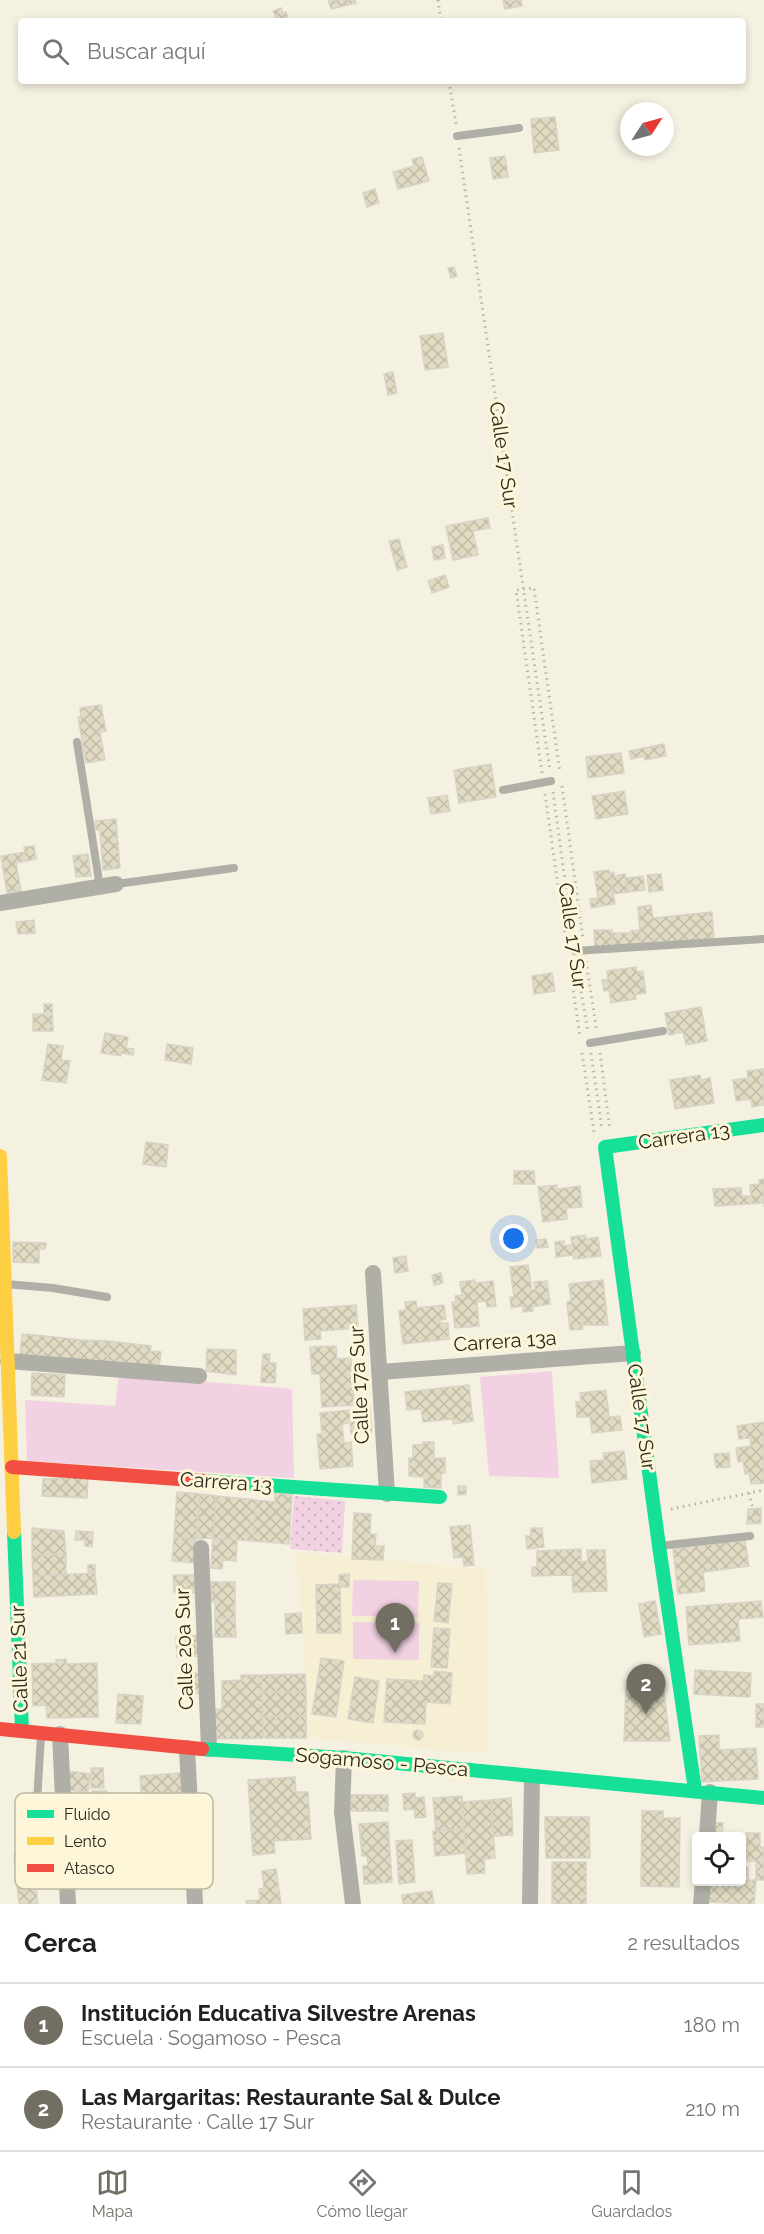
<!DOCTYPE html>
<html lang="es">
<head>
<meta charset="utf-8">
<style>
  :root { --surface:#fff; --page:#f6f6f6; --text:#202124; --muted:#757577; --line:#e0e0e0; --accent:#726e62 }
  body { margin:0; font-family:Raleway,sans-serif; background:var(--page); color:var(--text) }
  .controls { position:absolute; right:18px; bottom:18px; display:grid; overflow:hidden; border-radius:6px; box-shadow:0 3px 9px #0003 }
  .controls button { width:54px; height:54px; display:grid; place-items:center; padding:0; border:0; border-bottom:2px solid var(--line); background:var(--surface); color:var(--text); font:30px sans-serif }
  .compass { position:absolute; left:620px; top:102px; width:54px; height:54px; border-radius:50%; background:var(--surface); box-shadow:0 3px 9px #0003; rotate:54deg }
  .you { position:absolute; left:514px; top:1239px; width:21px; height:21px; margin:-15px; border:4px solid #fff; border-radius:50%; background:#1a73e8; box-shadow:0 0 0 9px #1a73e833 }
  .badge { display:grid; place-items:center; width:39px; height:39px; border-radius:50%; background:var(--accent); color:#fff; font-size:20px; font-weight:700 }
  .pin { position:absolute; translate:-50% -50px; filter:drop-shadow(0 2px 3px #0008) }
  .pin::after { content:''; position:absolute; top:32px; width:21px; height:18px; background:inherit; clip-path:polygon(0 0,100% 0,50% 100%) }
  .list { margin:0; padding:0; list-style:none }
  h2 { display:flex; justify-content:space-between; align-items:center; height:78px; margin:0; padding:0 24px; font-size:26px }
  h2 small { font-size:20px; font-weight:400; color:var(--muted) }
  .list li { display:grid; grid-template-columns:39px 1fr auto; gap:18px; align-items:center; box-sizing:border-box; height:84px; padding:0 24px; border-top:2px solid var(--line) }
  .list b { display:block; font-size:22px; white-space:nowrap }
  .list p { margin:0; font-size:20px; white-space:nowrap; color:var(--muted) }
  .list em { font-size:20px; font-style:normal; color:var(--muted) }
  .icon { flex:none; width:33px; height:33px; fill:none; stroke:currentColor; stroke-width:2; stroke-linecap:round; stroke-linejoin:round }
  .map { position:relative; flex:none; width:764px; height:1904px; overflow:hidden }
  .search { position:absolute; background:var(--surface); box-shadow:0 3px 9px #0003; left:18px; right:18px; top:18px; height:66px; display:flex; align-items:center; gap:15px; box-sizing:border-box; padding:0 21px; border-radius:6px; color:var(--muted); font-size:22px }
  .sheet { height:246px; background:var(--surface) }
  nav { display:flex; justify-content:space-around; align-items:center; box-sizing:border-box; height:84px; border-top:2px solid var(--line); background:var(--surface); font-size:16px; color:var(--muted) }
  nav a { display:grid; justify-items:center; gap:3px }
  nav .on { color:var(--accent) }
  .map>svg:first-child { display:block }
  .built { fill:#f7efd4 }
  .grass { fill:#f2d1e2 }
  .park { fill:url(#park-dots) }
  .building { fill:url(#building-cross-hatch); stroke:#d7d4c7; stroke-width:1.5 }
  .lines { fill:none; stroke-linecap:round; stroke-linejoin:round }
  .path { stroke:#b7b5ac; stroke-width:3; stroke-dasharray:1.5 4.5; stroke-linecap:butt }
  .lane { stroke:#b0afa7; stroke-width:8 }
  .street { stroke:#b0afa7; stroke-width:16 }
  .fast { stroke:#16e098; stroke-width:14 }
  .slow { stroke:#ffcf43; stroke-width:14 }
  .jam { stroke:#f24e42; stroke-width:14 }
  .labels { text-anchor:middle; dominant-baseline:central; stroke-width:6; stroke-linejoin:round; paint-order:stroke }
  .street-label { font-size:20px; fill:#2b281d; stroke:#fdf6d9 }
  .key { fill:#fdf6d9; stroke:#beb8a1; stroke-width:1.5 }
  .key-label { font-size:16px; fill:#2b281d }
</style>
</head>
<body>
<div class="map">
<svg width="764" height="1904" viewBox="0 0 764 1904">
  <defs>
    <pattern id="park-dots" width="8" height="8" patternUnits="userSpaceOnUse" patternTransform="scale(1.5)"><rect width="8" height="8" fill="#f2d1e2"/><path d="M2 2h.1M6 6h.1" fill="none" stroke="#d0b3c1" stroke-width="1.8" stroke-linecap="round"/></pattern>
    <pattern id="building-cross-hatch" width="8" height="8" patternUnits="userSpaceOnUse" patternTransform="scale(1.5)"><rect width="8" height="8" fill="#e1dbc4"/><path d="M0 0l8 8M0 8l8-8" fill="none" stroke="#c1bca8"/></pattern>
  </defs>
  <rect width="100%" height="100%" fill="#f5f1e1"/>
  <path class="built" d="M297,1553L485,1569L490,1754L306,1738L305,1674Z"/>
  <path class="grass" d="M552,1371L559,1478L489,1476L480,1377Z
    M119,1374L292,1389L294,1478L27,1461L25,1400L115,1406Z
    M353,1580L419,1581L418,1617L352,1616Z
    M353,1622L419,1623V1660L353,1659Z"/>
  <path class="park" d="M294,1496L345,1501L342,1553L290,1549Z"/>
  <path class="building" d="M328,0H355L356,3L331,9Z
    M503,0H521L522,6L505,9Z
    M281,8L283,13L286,12L289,21H277L273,11Z
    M555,117L559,150L534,153L531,119Z
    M505,156L508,177L493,179L490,158Z
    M422,157L429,181L398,189L393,172L414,166L412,159Z
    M375,189L379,203L367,207L363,193Z
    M454,267L457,276L451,278L448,268Z
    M443,333L448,367L425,370L420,336Z
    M393,372L397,393L388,395L384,374Z
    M488,518L490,528L473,531L478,555L453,560L446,526Z
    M399,539L407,567L397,570L389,541Z
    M443,545L445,558L434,560L432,547Z
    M445,575L449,587L432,593L428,581Z
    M101,705L106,731L100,732L105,760L86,763L78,717H81L80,708Z
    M664,744L666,756L645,760L644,756L631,759L629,751Z
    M621,753L624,773L588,778L586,757Z
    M491,764L496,797L459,803L454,770Z
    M624,791L628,814L596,819L592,796Z
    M447,795L450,811L431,814L428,798Z
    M116,819L120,868L103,870L100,830H96L95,821Z
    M34,846L36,859L16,863L21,891L7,893L1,856L25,852L24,847Z
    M88,854L91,876L76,877L73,856Z
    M609,870L615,904L591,908L590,899L598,898L594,872Z
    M614,872V876L625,874L628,892L613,894L610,873Z
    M661,874L663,890L649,892L647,875Z
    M643,876L645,890L628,892L626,878Z
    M651,905L653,918L712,912L714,940L641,946L638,907Z
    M34,920L35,933L18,934L16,922Z
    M594,930H612L613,947H595Z
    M640,930L641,946L613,947L612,933H631V931Z
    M636,967L637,972L643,971L646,993L635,995L636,999L611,1003L609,990L604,991L602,980L608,979L607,971Z
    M552,973L555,991L534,994L532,976Z
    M44,1004H52L53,1031H33V1014H44Z
    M701,1007L707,1041L686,1045L683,1032L669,1035L665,1013Z
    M105,1033L128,1037L126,1048L134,1049L133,1055L121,1053V1056L101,1053Z
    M48,1044L63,1046L61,1060L70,1061L66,1083L42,1080Z
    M167,1044L193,1048L191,1064L165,1060Z
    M764,1069V1105L752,1107L751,1099L736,1101L733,1080L748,1078L747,1071Z
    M700,1075L701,1080L710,1078L714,1103L675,1109L670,1080Z
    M146,1142L168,1145L166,1167L143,1164Z
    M514,1171H534L535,1184H514Z
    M764,1179V1207V1203L715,1206L713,1189L741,1188L742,1196H751L750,1185L760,1184L759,1180Z
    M557,1185V1189L580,1186L582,1207L566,1208L567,1219L543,1222L538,1187Z
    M585,1235L586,1239L598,1237L601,1256L574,1259L573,1255L556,1257L555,1242L564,1241V1246L572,1245L571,1237Z
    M546,1239L548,1247L537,1248L536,1240Z
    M13,1242L46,1243L45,1249H39V1263L13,1262Z
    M406,1256L408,1271L395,1273L393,1258Z
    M528,1265L532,1290L535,1289L534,1282L547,1281L550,1304L532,1307L533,1311L523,1312V1306L511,1308L510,1297H514L510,1267Z
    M441,1273L443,1283L434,1285L432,1275Z
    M475,1280V1283L493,1281L496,1306L487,1307L486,1301L477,1302L479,1326L455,1328L452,1302H456L455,1296L462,1295L460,1282Z
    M603,1280L608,1325H582L583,1329L570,1330L567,1302L571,1301L569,1284Z
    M416,1301L417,1308L444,1305L446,1319L440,1320V1323H448L449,1339L403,1344L399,1311L406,1310L405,1302Z
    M356,1305L358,1328L320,1331L321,1339L305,1340L303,1309Z
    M22,1334L45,1336L43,1359L20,1357Z
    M45,1336L80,1340L79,1361L43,1359Z
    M80,1340L108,1341L107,1363L79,1361Z
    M108,1341L151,1346L150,1351L161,1352L159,1367L107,1363Z
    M336,1346L337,1359L351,1358L354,1405L322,1407L320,1374H312L310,1347Z
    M207,1349L236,1350V1375L206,1371Z
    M263,1354H270L269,1363H276L275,1383L261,1382Z
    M32,1373L65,1375L64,1397L31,1395Z
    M469,1385L473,1421L453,1424V1419L423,1422L421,1409L407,1410L405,1392Z
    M606,1390L609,1417L620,1416L622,1430L592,1433L590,1417H577L576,1402H581L580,1393Z
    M370,1408L372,1432L351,1434L350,1423L342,1424L344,1443L351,1442L353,1466L320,1469L317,1434H322L320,1413Z
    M764,1422V1483L751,1484L749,1473L745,1474L743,1461L738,1462L736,1448L751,1446L750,1438L739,1439L737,1426Z
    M423,1442H434V1458H445V1473L441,1474V1488L424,1487V1477L409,1476V1458H413V1445H423Z
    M624,1451L627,1479L592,1483L590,1461L604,1460L603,1453Z
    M729,1453L730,1467L716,1468L714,1454Z
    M88,1477L87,1498L42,1496L43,1479Z
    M458,1486H466V1494L458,1495Z
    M177,1492L200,1494L196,1539L174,1537Z
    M275,1493L292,1494L289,1544L253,1541L256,1500L275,1502Z
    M200,1494L216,1496L213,1538L196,1539Z
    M216,1496L256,1500L253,1541L213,1538Z
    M761,1508V1523L747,1524L748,1509Z
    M354,1513L371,1514L370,1534H376L375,1546H384L383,1560L352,1559Z
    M470,1525L474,1565L464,1566L463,1557L454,1558L450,1527Z
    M32,1528L64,1531L66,1554L32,1555Z
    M531,1528H542L544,1547L527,1549L526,1536H531Z
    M76,1531L93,1532L92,1547L85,1546V1540H75Z
    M174,1537L196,1539L194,1563L172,1561Z
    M213,1538L237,1540L236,1561L223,1560L222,1569L211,1568Z
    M745,1540L749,1566L703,1572L705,1591L678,1594L673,1549Z
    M581,1549V1562L588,1561L587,1550H605L607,1591L573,1592L572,1575L532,1576V1567H537V1551Z
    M66,1554V1574L33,1576L32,1555Z
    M88,1565H95V1573H88Z
    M95,1573L97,1594L34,1597L33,1576Z
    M349,1574V1587H340L341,1633H317L316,1585L339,1584V1575Z
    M173,1575H196V1593H174Z
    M211,1582H235V1618H215V1602H211Z
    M438,1583L452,1584L448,1623L434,1621Z
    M655,1601L661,1634L644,1637L639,1604Z
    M761,1601L763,1617L738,1619L740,1641L689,1645L686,1607Z
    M301,1613L302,1633L286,1634L285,1614Z
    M215,1618H235L236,1637H215Z
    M434,1628L450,1629L447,1668L431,1667Z
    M199,1635L200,1656L177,1657L176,1637Z
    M321,1658L344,1661L336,1717L312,1714Z
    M66,1659V1664L97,1663L98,1717L47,1718L46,1705L33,1706L32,1664L56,1663V1660Z
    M695,1670L751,1673L750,1697L694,1694Z
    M434,1671L452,1673L450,1704L426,1702L425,1724L384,1722L387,1679L424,1681V1675L434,1676Z
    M203,1673L204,1693L181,1694L180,1674Z
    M305,1674L306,1692H262V1675Z
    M241,1675H262L263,1738L211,1739V1709H222V1681L241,1680Z
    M355,1677L379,1681L373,1723L348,1719Z
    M663,1684L670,1741H624L626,1688Z
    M262,1692H306V1716L262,1717Z
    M118,1694L143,1696L141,1724L116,1723Z
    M756,1704H764V1727H756Z
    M306,1716V1738H263L262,1717Z
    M413 1735a5 5 0 1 1 10 0a5 5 0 1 1-10 0Z
    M719,1735V1750L756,1748L758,1779L702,1782L699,1736Z
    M91,1768H103L104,1788H91Z
    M68,1771L90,1774L88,1792L66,1790Z
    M181,1773L187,1862L146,1864L140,1776Z
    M295,1777L296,1792H308L311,1839L274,1841L275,1853L253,1855L248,1780Z
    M92,1791H107V1805H92Z
    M415,1793V1798L424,1797L426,1817L415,1818L414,1809L404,1810L403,1794Z
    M350,1795H388V1811H350Z
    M462,1796L464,1829L436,1831L433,1798Z
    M511,1798L513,1835L493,1836L491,1800Z
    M491,1800L495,1858L484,1859L485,1873L467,1874L462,1802Z
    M642,1811H663V1818H680L679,1887L641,1886Z
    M545,1817H589L590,1858H546Z
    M388,1822L392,1882L364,1884L363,1866L368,1865L367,1856H362L359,1824Z
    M710,1822L723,1823L722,1836H725H710Z
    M464,1829L467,1853L435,1856L433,1831Z
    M746,1833H760V1847H764V1880H756V1861H746Z
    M412,1840L415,1882L399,1884L396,1841Z
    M14,1855L33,1858L38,1904H19Z
    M552,1862H586V1904H552Z
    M742,1867H748V1880H756L754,1904L706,1902L707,1882H742Z
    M276,1869L281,1904H247L246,1901L260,1900L259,1889L264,1888L262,1871Z
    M432,1891L434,1904H403L402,1895Z"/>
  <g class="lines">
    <path class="path" d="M438,0L441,21
      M449,81L456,124
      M459,148L550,771
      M542,773L516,590L534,588L560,773
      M562,786L583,939
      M553,792L573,940
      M545,794L566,942
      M569,961L580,1037
      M586,961L597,1032
      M576,962L588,1032
      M582,1053L594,1132
      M591,1053L602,1130
      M600,1053L610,1130
      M749,1493L753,1509
      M671,1509L764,1490"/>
    <path class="lane" d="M457,136L519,128
      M77,742L100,887
      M503,790L551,781
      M116,884L234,868
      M575,951L764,939
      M590,1043L663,1031
      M5,1284L53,1288L107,1297
      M659,1546L750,1536
      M36,1818L41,1736"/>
    <path class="street" d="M0,903L116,884
      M373,1273L387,1494
      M8,1361L199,1376
      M380,1372L633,1353
      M201,1548L209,1749
      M60,1734L68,1904
      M187,1748L195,1904
      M344,1758L342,1812L353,1904
      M707,1836L710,1792
      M530,1904L532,1777
      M701,1904L703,1882"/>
    <path class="fast" d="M206,1481L440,1497
      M14,1532L22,1731
      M202,1749L344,1758L764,1798
      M695,1790L659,1546L605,1147L764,1125"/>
    <path class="slow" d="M0,1156L14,1532"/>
    <path class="jam" d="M12,1467L206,1481
      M0,1729L202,1749"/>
  </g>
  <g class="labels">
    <g class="street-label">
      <text transform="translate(504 455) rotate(82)">Calle 17 Sur</text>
      <text transform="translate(573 936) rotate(82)">Calle 17 Sur</text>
      <text transform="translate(684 1136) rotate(-8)">Carrera 13</text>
      <text transform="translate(505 1341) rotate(-4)">Carrera 13a</text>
      <text transform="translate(359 1385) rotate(-93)">Calle 17a Sur</text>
      <text transform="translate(642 1417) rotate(82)">Calle 17 Sur</text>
      <text transform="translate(226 1482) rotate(4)">Carrera 13</text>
      <text transform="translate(184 1649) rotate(-92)">Calle 20a Sur</text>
      <text transform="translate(19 1659) rotate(-92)">Calle 21 Sur</text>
      <text transform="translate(382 1762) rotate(5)">Sogamoso - Pesca</text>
    </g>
  </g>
  <rect x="15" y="1793" width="198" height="96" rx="9" class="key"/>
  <rect x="27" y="1810" width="27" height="8" fill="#16e098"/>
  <rect x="27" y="1837" width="27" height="8" fill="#ffcf43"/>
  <rect x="27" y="1864" width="27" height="8" fill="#f24e42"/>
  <g class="key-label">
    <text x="64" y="1820">Fluido</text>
    <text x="64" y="1847">Lento</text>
    <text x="64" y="1874">Atasco</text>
  </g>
</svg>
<div class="controls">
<button><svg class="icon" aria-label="locate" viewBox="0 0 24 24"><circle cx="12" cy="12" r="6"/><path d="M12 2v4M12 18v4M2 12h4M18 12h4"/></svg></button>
</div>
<svg class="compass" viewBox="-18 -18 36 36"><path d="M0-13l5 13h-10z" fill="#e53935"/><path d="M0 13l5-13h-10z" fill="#757577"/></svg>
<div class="you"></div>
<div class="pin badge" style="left:395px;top:1653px">1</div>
<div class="pin badge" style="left:646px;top:1714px">2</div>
<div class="search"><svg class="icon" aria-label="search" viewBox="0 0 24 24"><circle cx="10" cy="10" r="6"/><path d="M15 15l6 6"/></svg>Buscar aquí</div>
</div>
<section class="sheet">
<h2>Cerca<small>2 resultados</small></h2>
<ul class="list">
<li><span class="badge">1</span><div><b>Institución Educativa Silvestre Arenas</b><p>Escuela · Sogamoso - Pesca</p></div><em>180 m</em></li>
<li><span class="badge">2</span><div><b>Las Margaritas: Restaurante Sal &amp; Dulce</b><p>Restaurante · Calle 17 Sur</p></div><em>210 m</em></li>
</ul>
</section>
<nav>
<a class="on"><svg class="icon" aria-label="map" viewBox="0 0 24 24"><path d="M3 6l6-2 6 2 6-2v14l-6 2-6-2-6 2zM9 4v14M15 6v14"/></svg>Mapa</a>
<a><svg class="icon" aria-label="directions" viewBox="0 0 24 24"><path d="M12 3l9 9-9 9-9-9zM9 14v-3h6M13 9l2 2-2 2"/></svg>Cómo llegar</a>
<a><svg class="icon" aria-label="saved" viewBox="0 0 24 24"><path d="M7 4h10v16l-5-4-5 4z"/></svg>Guardados</a>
</nav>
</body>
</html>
